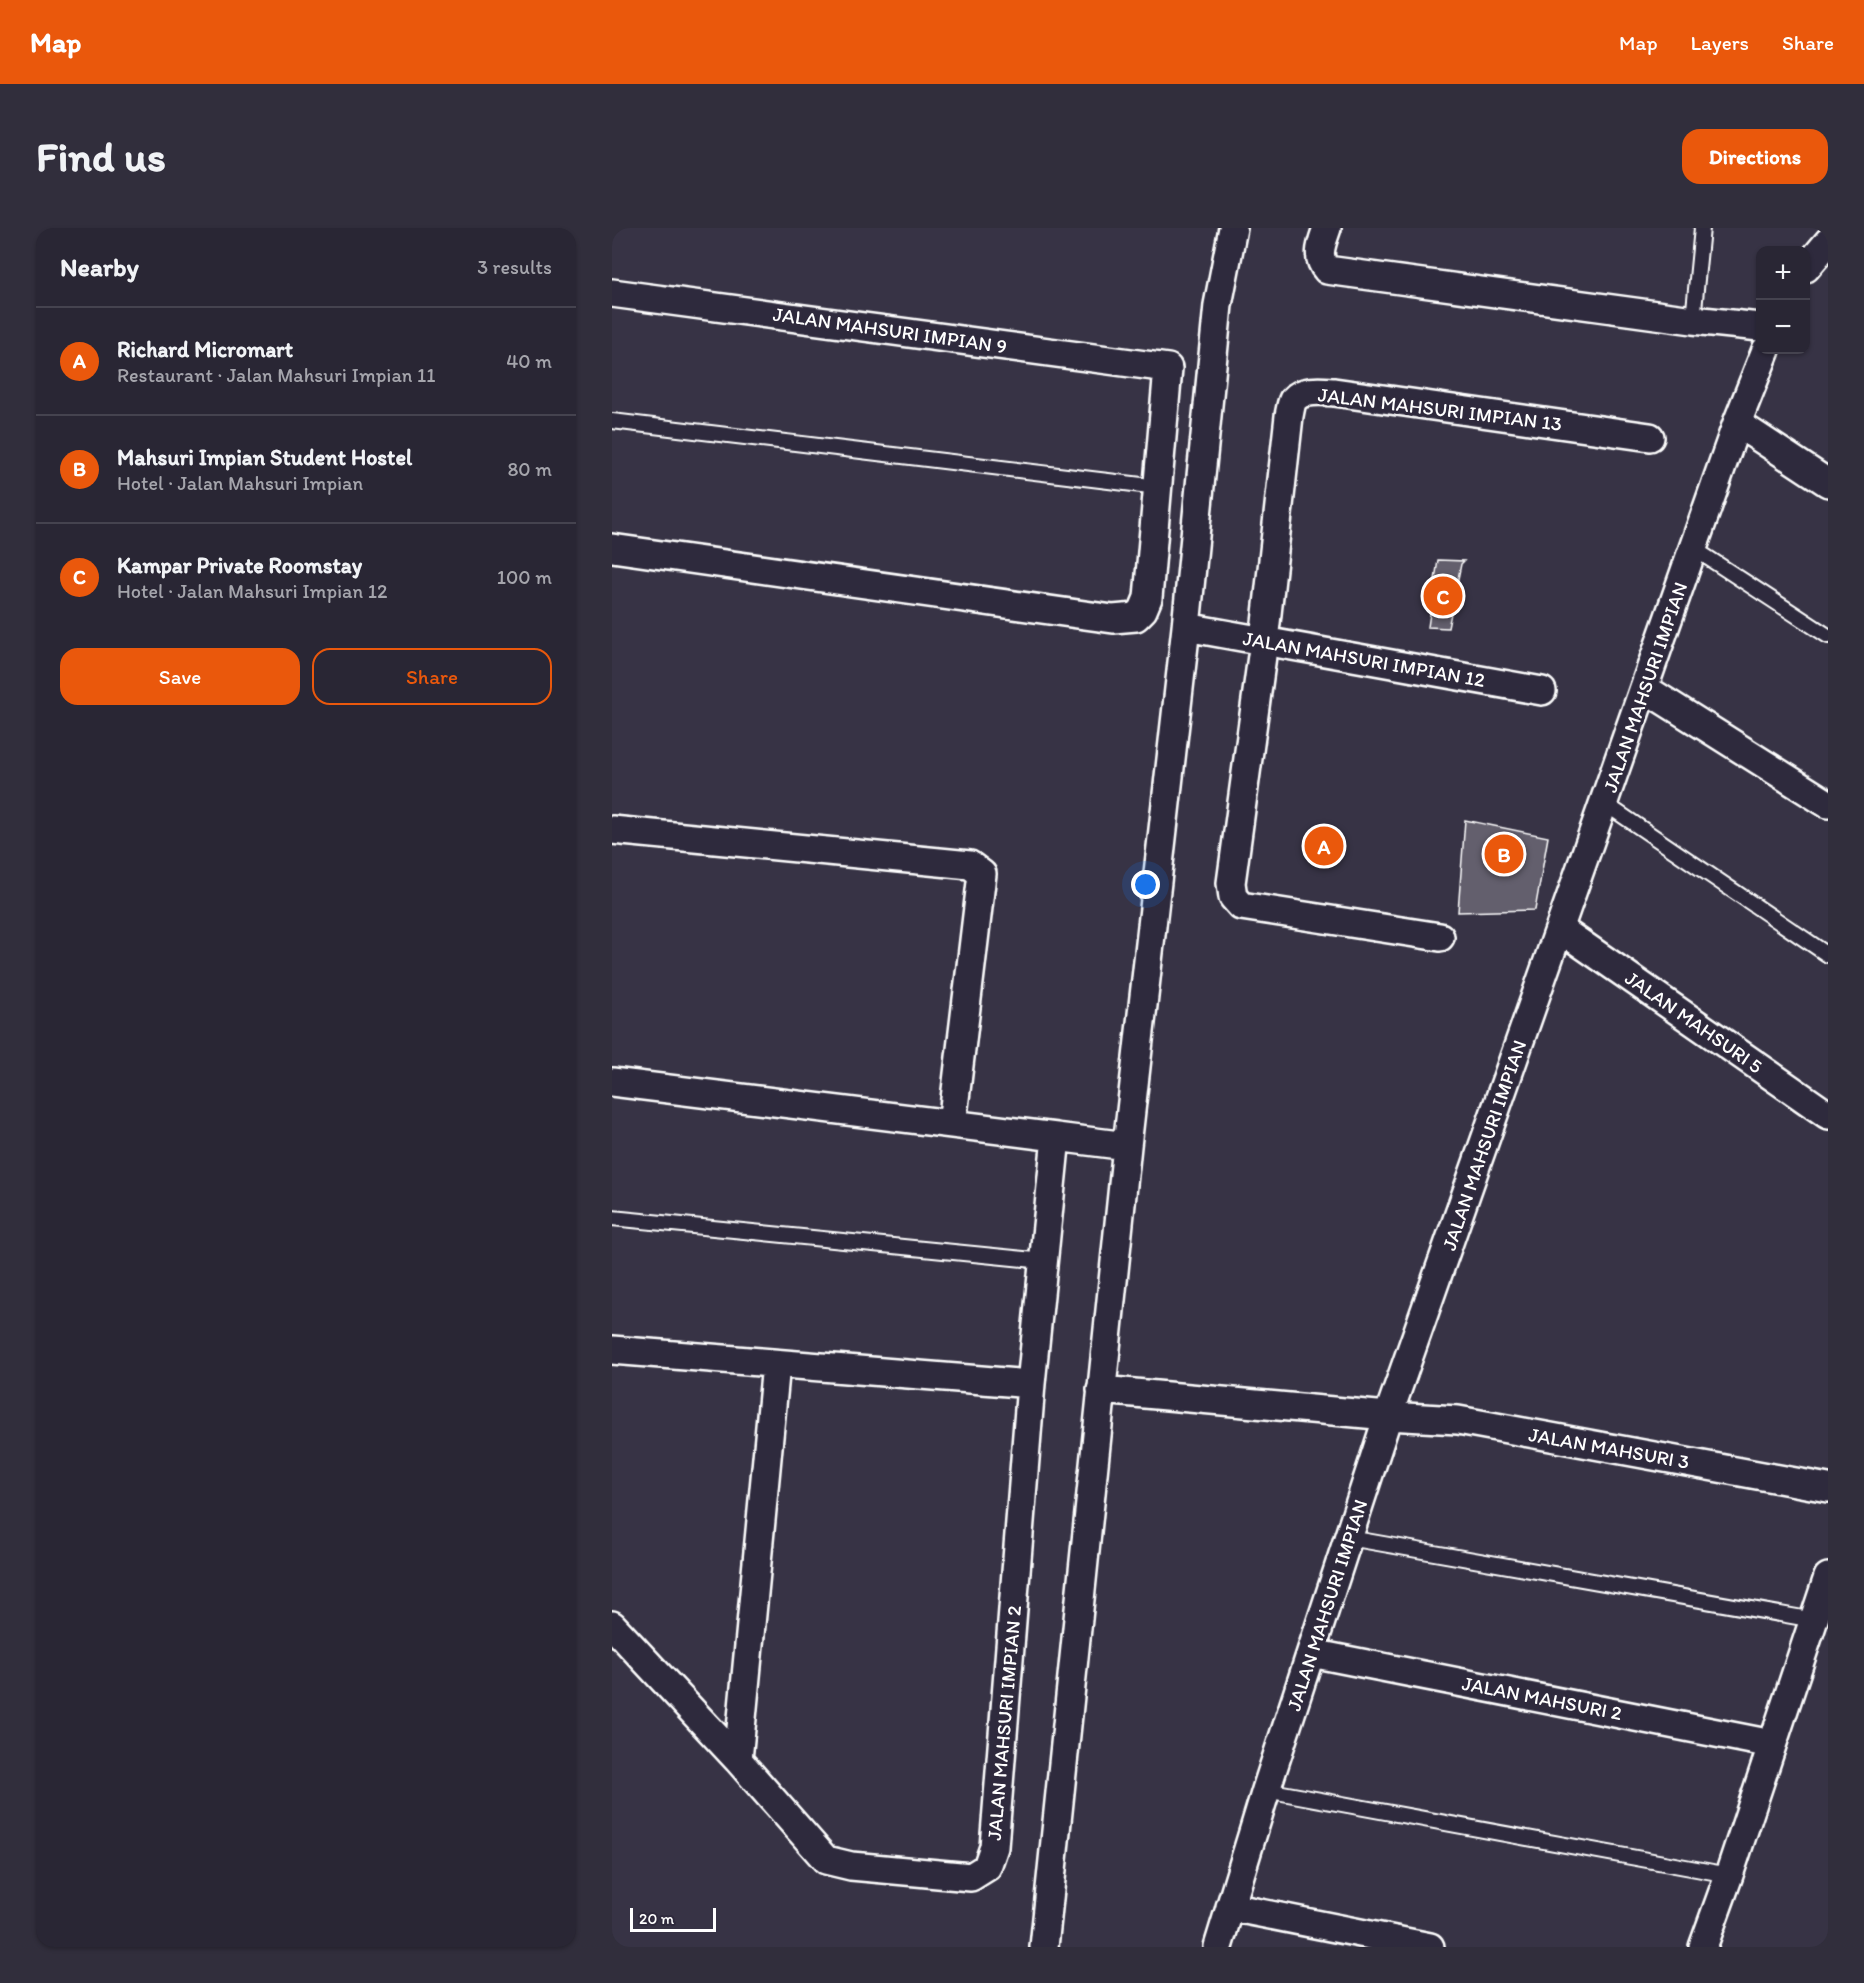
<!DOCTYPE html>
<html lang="en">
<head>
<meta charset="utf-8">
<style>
  :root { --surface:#292634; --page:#312e3c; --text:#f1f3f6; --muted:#a5a5ac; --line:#45434f; --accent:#ea580c }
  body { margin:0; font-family:Itim,sans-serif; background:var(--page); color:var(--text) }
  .controls { position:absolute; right:18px; top:18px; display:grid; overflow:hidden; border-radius:12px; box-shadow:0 2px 4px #0004 }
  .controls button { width:54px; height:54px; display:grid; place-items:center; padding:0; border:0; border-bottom:2px solid var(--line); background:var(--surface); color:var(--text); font:30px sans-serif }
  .scale { position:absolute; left:18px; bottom:15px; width:86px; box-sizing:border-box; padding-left:6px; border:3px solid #fff; border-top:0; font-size:16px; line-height:21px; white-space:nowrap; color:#fff; -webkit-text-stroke:4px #2f2a3d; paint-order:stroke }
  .you { position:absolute; left:534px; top:657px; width:21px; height:21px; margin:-15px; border:4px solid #fff; border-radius:50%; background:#1a73e8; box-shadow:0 0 0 9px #1a73e833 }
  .badge { display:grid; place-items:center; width:39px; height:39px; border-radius:50%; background:var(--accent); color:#fff; font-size:20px; font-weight:700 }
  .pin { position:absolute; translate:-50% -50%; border:3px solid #fff; box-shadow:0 2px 6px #0006 }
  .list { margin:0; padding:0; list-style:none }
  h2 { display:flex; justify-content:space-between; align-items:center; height:78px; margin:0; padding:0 24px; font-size:26px }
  h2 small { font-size:20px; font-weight:400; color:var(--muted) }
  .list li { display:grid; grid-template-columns:39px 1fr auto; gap:18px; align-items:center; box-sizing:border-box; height:108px; padding:0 24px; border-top:2px solid var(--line) }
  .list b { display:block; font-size:22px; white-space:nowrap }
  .list p { margin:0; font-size:20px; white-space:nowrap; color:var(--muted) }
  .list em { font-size:20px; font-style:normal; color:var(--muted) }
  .actions { display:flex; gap:12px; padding:18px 24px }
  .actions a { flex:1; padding:14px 0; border:2px solid var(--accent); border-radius:18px; text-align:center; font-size:21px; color:var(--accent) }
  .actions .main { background:var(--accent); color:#fff }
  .map { position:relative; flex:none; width:1216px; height:1719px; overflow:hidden; border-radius:18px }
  header { display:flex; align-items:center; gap:36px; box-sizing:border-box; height:84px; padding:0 30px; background:var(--accent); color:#fff }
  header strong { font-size:28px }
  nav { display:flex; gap:33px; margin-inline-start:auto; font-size:21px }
  .intro { display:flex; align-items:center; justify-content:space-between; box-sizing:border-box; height:144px; padding:0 36px }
  h1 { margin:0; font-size:42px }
  .button { padding:15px 27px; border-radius:18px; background:var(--accent); color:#fff; font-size:21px; font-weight:700 }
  main { display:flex; gap:36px; padding:0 36px }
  aside { flex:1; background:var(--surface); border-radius:18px; box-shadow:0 2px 4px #0004 }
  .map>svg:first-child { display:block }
  .building { fill:#635f6d; stroke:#fff; stroke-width:1.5 }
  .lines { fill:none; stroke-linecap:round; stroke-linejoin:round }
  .service-casing { stroke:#fff; stroke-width:18 }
  .minor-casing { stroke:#fff; stroke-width:32 }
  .service { stroke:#2f2a3d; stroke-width:14 }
  .minor { stroke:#2f2a3d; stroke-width:27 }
  .labels { text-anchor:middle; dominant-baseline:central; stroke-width:6; stroke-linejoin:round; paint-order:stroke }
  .street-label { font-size:20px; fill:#fff; stroke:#2f2a3d }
</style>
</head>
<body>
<header>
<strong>Map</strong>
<nav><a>Map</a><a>Layers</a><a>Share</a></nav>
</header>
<div class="intro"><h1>Find us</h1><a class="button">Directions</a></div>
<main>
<aside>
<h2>Nearby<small>3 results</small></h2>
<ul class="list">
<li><span class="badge">A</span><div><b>Richard Micromart</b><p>Restaurant · Jalan Mahsuri Impian 11</p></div><em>40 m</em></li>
<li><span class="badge">B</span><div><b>Mahsuri Impian Student Hostel</b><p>Hotel · Jalan Mahsuri Impian</p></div><em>80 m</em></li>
<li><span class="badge">C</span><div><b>Kampar Private Roomstay</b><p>Hotel · Jalan Mahsuri Impian 12</p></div><em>100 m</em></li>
</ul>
<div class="actions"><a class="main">Save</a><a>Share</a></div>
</aside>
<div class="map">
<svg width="1216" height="1719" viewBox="0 0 1216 1719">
  <rect width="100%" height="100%" fill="#373345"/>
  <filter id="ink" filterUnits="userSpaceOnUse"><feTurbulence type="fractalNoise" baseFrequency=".0167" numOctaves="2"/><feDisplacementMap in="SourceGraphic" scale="12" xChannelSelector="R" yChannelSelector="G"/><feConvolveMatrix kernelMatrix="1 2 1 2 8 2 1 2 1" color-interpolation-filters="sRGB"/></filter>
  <g filter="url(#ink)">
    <path class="building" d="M826,332L852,333L849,336L836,400L816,399Z
      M853,592L936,609L923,682L846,684Z"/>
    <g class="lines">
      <g class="service-casing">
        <path id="service" d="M1081,92L1090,0
          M0,193L546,259
          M1081,320L1216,408
          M992,575L1216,727
          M0,990L432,1033
          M737,1310L1202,1392
          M654,1562L1117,1647"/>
      </g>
      <g class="minor-casing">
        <path id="minor" d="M715,0C710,15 703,29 715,42L1081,92L1148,99
          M1194,40L1216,14
          M0,65L556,140L536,370L531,382L524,389L501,391L0,320
          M1125,195L1216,255
          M574,399L930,463
          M1032,460L1216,576
          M0,602L358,637L370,646L340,896
          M948,701L1216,887
          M828,709L629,678L621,669L619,655L652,413L677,188C678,183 679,176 681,172C690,161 709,163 722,164L1038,209
          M0,854L444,909L419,1156L382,1619L375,1639L359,1649L239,1638L214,1632L126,1532L0,1397
          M444,909L515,918
          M0,1122L419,1156
          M489,1162L776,1188L846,1192L1216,1260
          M699,1425L1160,1516
          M126,1532L164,1136
          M618,1679L818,1719
          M432,1719L515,918L574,399L606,77L621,0
          M606,1719L654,1562L776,1188L1125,195L1154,122
          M1091,1719L1117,1647L1216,1349"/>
      </g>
      <use href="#service" class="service"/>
      <use href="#minor" class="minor"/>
    </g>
  </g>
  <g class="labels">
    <g class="street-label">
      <text transform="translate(278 102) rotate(8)">JALAN MAHSURI IMPIAN 9</text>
      <text transform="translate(828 181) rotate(7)">JALAN MAHSURI IMPIAN 13</text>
      <text transform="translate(752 431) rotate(10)">JALAN MAHSURI IMPIAN 12</text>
      <text transform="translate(1033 459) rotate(-71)">JALAN MAHSURI IMPIAN</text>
      <text transform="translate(1082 794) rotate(35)">JALAN MAHSURI 5</text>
      <text transform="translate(872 917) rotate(-71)">JALAN MAHSURI IMPIAN</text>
      <text transform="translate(997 1220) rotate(10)">JALAN MAHSURI 3</text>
      <text transform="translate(715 1377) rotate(-72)">JALAN MAHSURI IMPIAN</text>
      <text transform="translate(930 1470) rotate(11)">JALAN MAHSURI 2</text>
      <text transform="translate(392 1495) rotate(-85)">JALAN MAHSURI IMPIAN 2</text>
    </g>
  </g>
</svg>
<div class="controls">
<button>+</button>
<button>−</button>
</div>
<div class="scale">20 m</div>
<div class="you"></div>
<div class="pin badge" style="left:712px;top:618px">A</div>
<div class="pin badge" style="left:892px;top:626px">B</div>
<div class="pin badge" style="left:831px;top:368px">C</div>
</div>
</main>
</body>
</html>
